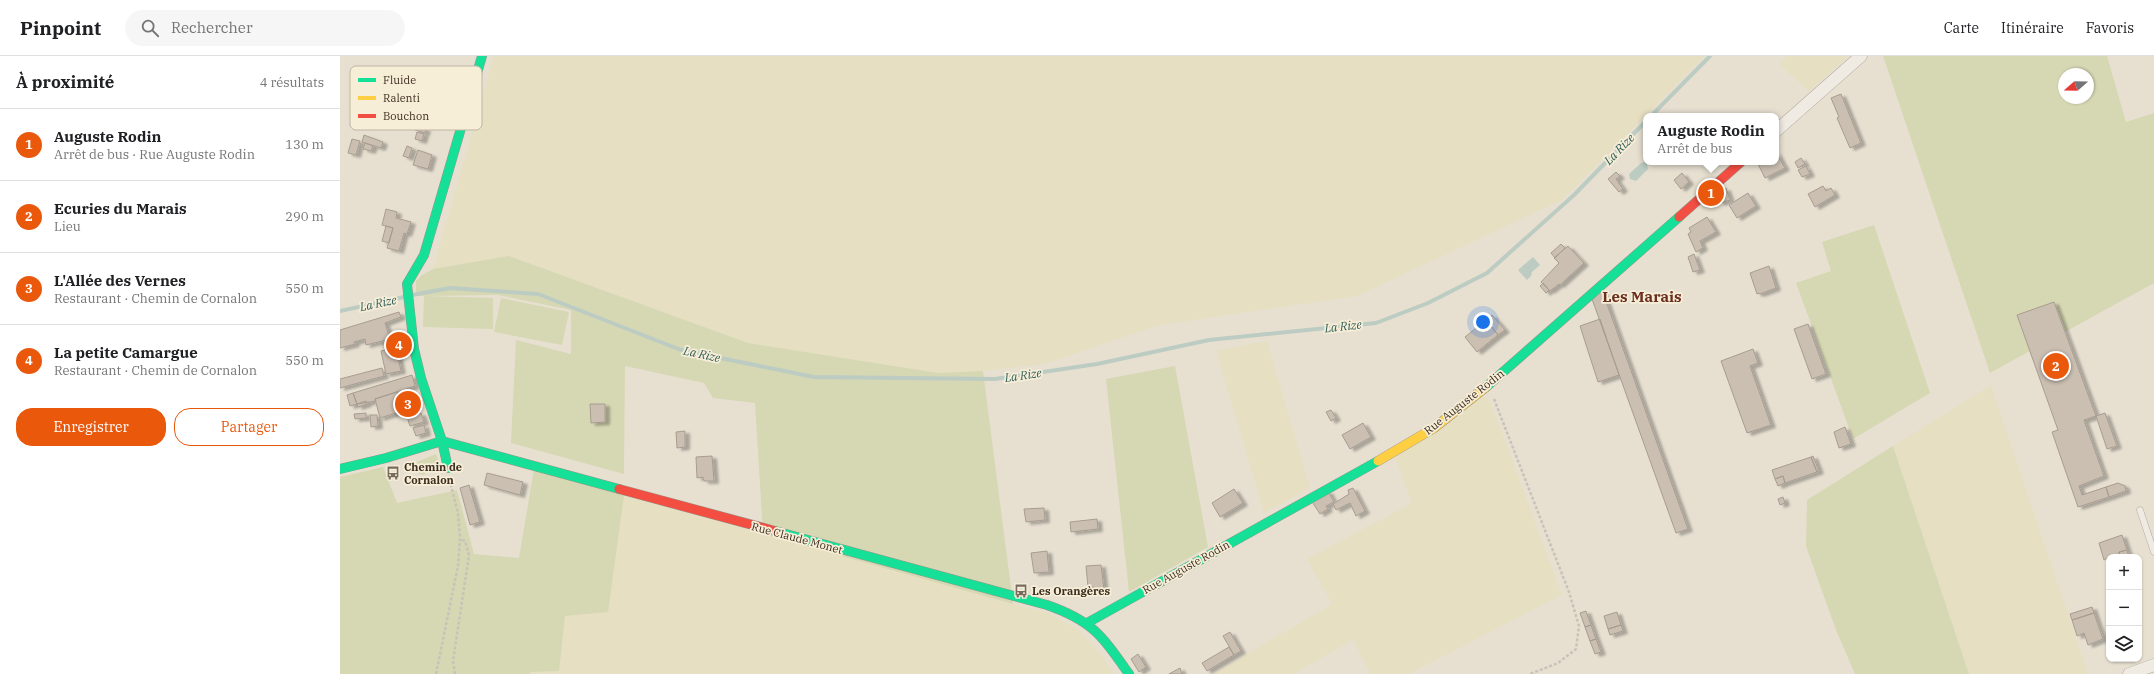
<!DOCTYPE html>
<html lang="fr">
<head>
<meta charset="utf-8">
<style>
  :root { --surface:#fff; --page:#f6f6f6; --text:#202124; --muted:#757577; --line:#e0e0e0; --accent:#ea580c }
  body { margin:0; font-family:"IBM Plex Serif",serif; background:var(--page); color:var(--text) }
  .controls { position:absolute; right:12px; bottom:12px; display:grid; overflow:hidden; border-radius:8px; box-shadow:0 1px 3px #0004 }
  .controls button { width:36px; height:36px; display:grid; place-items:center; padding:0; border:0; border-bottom:1px solid var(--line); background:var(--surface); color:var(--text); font:20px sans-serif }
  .compass { position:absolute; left:1718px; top:12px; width:36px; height:36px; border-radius:50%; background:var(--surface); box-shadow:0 1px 3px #0004; rotate:250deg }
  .you { position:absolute; left:1143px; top:266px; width:14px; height:14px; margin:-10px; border:3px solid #fff; border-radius:50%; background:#1a73e8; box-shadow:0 0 0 6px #1a73e833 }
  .badge { display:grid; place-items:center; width:26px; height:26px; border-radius:50%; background:var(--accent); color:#fff; font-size:13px; font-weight:700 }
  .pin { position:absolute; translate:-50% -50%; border:2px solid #fff; box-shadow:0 1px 4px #0006 }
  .popup { position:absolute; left:1303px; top:57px; width:136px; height:52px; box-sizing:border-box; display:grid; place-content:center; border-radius:8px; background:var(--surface); filter:drop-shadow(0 1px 3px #0005); font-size:13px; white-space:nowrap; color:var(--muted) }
  .popup b { font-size:15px; color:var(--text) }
  .popup::after { content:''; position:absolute; left:50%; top:100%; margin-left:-8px; border:8px solid transparent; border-top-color:var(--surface) }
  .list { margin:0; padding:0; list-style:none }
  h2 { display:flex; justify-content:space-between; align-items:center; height:52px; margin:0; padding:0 16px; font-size:17px }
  h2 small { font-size:13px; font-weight:400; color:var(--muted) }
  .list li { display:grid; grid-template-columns:26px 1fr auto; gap:12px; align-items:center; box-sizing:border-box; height:72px; padding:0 16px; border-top:1px solid var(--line) }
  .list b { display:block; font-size:15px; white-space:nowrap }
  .list p { margin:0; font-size:13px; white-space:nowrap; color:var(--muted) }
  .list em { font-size:13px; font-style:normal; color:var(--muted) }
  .actions { display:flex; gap:8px; padding:12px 16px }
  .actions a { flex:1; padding:9px 0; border:1px solid var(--accent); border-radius:16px; text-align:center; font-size:14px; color:var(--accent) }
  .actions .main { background:var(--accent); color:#fff }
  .icon { flex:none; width:22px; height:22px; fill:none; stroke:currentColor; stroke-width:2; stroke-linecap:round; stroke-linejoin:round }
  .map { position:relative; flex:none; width:1814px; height:618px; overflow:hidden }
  header { display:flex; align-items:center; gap:24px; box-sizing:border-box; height:56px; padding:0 20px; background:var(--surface); border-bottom:1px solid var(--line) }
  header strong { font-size:19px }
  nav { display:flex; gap:22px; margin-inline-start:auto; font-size:14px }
  .search { width:280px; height:36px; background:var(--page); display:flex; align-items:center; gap:10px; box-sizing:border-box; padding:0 14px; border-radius:22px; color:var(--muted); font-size:15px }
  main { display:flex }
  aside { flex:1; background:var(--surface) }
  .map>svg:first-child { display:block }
  .farmland { fill:#e6dfc2 }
  .green { fill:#d6d7b3; fill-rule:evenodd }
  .water { fill:#bcccc2 }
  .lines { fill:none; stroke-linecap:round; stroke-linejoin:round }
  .stream { stroke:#bcccc2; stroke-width:4 }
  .building { fill:#cbbfb2; stroke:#a89c90; filter:url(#shadow) }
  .lane-casing { stroke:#ada599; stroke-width:7 }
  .street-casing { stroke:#ada599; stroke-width:13 }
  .fast-casing { stroke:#9c958a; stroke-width:10 }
  .slow-casing { stroke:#9c958a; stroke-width:10 }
  .jam-casing { stroke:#9c958a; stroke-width:10 }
  .path { stroke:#c8c2b9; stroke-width:2.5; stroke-dasharray:3 2; stroke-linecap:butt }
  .lane { stroke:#efebe3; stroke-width:6 }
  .street { stroke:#efebe3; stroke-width:12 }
  .fast { stroke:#16e098; stroke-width:9 }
  .slow { stroke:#ffcf43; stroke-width:9 }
  .jam { stroke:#f24e42; stroke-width:9 }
  .labels { text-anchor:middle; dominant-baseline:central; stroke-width:3.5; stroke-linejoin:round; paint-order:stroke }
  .street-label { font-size:11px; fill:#3d2e20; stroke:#f7eed8 }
  .poi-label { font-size:11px; font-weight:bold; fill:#3d2e20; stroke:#f7eed8; text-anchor:start }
  .water-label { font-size:12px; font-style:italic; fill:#2f5d5a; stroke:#f7eed8 }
  .district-label { font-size:15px; font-weight:bold; fill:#6b2e1e; stroke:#f7eed8 }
  .key { fill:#f7eed8; stroke:#bfb4a1; stroke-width:1 }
  .key-label { font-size:11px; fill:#3d2e20 }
</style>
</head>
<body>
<header>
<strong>Pinpoint</strong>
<div class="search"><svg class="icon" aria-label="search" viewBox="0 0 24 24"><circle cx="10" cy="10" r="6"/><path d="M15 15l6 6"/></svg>Rechercher</div>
<nav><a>Carte</a><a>Itinéraire</a><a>Favoris</a></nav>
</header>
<main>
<aside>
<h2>À proximité<small>4 résultats</small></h2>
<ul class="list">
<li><span class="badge">1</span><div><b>Auguste Rodin</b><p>Arrêt de bus · Rue Auguste Rodin</p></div><em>130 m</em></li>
<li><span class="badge">2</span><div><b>Ecuries du Marais</b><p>Lieu</p></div><em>290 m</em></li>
<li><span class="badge">3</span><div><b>L'Allée des Vernes</b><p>Restaurant · Chemin de Cornalon</p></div><em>550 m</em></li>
<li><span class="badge">4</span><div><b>La petite Camargue</b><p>Restaurant · Chemin de Cornalon</p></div><em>550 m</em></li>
</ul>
<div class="actions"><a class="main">Enregistrer</a><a>Partager</a></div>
</aside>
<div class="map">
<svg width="1814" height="618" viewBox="0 0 1814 618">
  <defs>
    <filter id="shadow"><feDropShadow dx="4.5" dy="2.5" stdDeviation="1" flood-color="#0004"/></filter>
  </defs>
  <rect width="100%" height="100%" fill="#e7e0d1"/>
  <path class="farmland" d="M154,0H1365L1222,144L1017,240L819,269L705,308L643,315L598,317L408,287L170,200L93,213Z
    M1447,0H1509L1469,35L1439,8Z
    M927,285L970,432L924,457L876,295Z
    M1651,329L1748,618H1629L1553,390Z
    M1141,340L1149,343L1154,355L1222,539L1069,618H1030L1013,584L953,618H873L992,548L967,503L1072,447L1055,402Z
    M284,439L708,557L739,574L763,601L774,618H190L189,616L219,615L225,560Z"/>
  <path class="green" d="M1543,0H1767L1786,66L1814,57V227L1650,317ZM1724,18H1748V42H1724Z
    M1534,169L1590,337L1513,383L1456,227L1491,215L1482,186Z
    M169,200L408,287L598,317L643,315L673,548L423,478L415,347L373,342L364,327L285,310L284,418L171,387L176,284L231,298V254L158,239L76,240V225L82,219L93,213Z
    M84,240L153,242V273L83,271Z
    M161,242L229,256L222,289L154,276Z
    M835,310L868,491L789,536L766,323Z
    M1553,390L1629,618H1515L1496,574L1466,490L1467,444Z
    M96,398L98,404L96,411L83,419L75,416V409L79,405Z
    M43,411L57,447L117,434L134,498L179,502L194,413L284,439L268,556L225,560L219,615L190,616V618H0V421Z"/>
  <path class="water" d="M1305,106L1307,108L1308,113L1296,125L1290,123L1289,118L1301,107Z
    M1193,201L1200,209L1192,216L1191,220L1187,224L1178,214Z"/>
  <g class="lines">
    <path class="stream" d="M1311,60L1370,0
      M72,239L110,232L198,238L341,294L474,321L655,323L757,308L869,284L1036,267L1088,247L1147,217L1234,139L1306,65
      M0,255L64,241"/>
  </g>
  <path class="building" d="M89,16L106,21L98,47L81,42Z
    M1501,38L1521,87L1510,92L1497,62L1499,61L1491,42Z
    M76,70L86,73L85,77L75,74Z
    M77,76L84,78L82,85L75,83Z
    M24,79L43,86L41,92L22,86Z
    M12,83L20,85L16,99L8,97Z
    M25,87L33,90L31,95L23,93Z
    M67,90L72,92L69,102L63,100Z
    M78,94L92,99L88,113L73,109Z
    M1436,96L1445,112L1425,122L1417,106H1436Z
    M1461,102L1465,108L1458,112L1455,106Z
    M1466,110L1470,118L1462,121L1458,114Z
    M1276,116L1280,120L1276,123L1283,133L1279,136L1268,123Z
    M1342,117L1349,126L1341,133L1334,124Z
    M1483,130L1486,135L1491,132L1495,139L1475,151L1468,138Z
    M1386,132L1390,144L1380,147L1376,136Z
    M1408,137L1416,150L1397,162L1389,149Z
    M46,153L57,156L56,162L71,166L67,178L64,177L59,195L47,192L53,172L42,169Z
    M1367,161L1376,176L1360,185L1363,192L1356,196L1348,178L1351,176L1349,172Z
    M46,170L53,172L49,187L42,185Z
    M1221,188L1225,192L1215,202L1211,197Z
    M1228,190L1244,207L1220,229L1219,228L1210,235L1201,226L1219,207L1214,202Z
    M1354,198L1360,214L1353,216L1348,201Z
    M1429,210L1436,232L1420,238L1419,237L1417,238L1410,217Z
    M1203,227L1209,234L1206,237L1200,230Z
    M1262,234L1348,473L1336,477L1252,243Z
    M1714,246L1756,360L1744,364L1764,420L1739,430L1742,439L1766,431L1769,441L1738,451L1712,376L1718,374L1677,259Z
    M59,256L61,261L45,267L50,283L26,289L25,283L14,286L15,288L0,292V274Z
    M1152,259L1165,274L1158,279L1146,264Z
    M1260,263L1279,319L1258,326L1240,270Z
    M1146,264L1158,279L1137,296L1125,281Z
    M1468,268L1486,318L1472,323L1454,273Z
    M56,292L61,315L46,318L41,295Z
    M1413,293L1418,307L1410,310L1431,369L1407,377L1381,305Z
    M42,312L44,320L0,332V323Z
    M72,319L75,330L35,343L36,345L17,348L13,337Z
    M57,336L59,345L56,346L59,356L40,362L35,343Z
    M13,337L17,348L10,350L7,339Z
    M26,345L27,348L18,351L17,348Z
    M250,348H265V366L251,367Z
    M991,354L996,362L991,365L986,356Z
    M26,357V362L15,363L14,358Z
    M81,357L84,366L70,370L67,361Z
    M1765,357L1777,390L1767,393L1756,360Z
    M30,359H37L38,370L31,371Z
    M1023,367L1031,381L1010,393L1002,379Z
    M84,369L86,377L76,380L73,372Z
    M1505,371L1511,388L1499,392L1494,376Z
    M345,375V391L337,392L336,376Z
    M372,400L374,425H364L363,421L357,422L356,401Z
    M1473,400L1479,415L1477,416L1471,401Z
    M1471,401L1477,416L1445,427L1443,420L1435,423L1432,414Z
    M147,417L183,426L180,439L144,429Z
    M1443,420L1445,427L1438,430L1435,423Z
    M1778,427L1785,430L1786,435L1769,441L1766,431Z
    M129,429L140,466L130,469L120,432Z
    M1013,432L1025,455L1016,460L1010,447L996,454L993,448L1009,438L1008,434Z
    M894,433L903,447L880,461L872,447Z
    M988,435L994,446L986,450L988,453L980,458L971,444Z
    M1443,441L1445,447L1440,449L1438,443Z
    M704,452L705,464L686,466L684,453Z
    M757,463L758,473L731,476L730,466Z
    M1782,479L1787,494L1779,496L1780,501H1769L1764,504L1759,487Z
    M1787,494L1789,501H1780L1779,496Z
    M707,495L709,516L694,517L691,497Z
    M761,509L764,534L755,535L754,531H748L746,510Z
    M1752,551L1754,557L1732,564L1730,558Z
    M1246,555L1251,569L1245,571L1240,557Z
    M1277,556L1281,569L1268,573L1264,560Z
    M1754,557L1763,583L1748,589L1744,577L1737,580L1732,564Z
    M1251,569L1256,583L1250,585L1245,571Z
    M1281,569L1283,575L1270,579L1268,573Z
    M890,576L901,595L894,599L883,580Z
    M1256,583L1261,596L1255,598L1250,585Z
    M889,591L894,599L867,615L862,607Z
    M798,598L806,611L799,616L791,603Z
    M840,612L842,618H829Z"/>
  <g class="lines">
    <g class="lane-casing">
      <path id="lane" d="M1800,454L1814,496"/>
    </g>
    <g class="street-casing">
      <path id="street" d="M1436,75L1521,0
        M1789,618L1814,609"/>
    </g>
    <g class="fast-casing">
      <path id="fast" d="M1146,331L1339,161
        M108,412L102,385L81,322L74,293L67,228L84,199L142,0
        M0,413L46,402L102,385L279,433
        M435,475L707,549C753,565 762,580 789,618
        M747,567L1038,405"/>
    </g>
    <g class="slow-casing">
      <path id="slow" d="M1038,405L1094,372L1146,331"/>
    </g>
    <g class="jam-casing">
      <path id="jam" d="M1339,161L1401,106
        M279,433L435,475"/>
    </g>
    <path class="path" d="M1154,343L1229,536L1239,570L1236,593L1218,607L1190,618
      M96,618L118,510L120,483L118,457L110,426
      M115,618L113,605L129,499L125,485L120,483"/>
    <use href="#lane" class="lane"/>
    <use href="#street" class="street"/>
    <use href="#fast" class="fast"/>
    <use href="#slow" class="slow"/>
    <use href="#jam" class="jam"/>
  </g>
  <defs>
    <g id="bus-bare" transform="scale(1.08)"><path d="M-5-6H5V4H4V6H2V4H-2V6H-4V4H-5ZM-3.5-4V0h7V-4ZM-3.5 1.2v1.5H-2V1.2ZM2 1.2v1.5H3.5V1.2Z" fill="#786c5e" stroke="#f7eed8" stroke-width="2.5" paint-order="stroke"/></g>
  </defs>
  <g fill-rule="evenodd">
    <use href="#bus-bare" x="53" y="417"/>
    <use href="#bus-bare" x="681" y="535"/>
  </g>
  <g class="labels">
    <g class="street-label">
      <text transform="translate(1124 346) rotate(-38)">Rue Auguste Rodin</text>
      <text transform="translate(457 482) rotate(15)">Rue Claude Monet</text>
      <text transform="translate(846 511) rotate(-29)">Rue Auguste Rodin</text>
    </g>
    <g class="poi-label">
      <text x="64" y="411">Chemin de<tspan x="64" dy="13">Cornalon</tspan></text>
      <text x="692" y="535">Les Orangères</text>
    </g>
    <g class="water-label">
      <text transform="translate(1279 93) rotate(-46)">La Rize</text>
      <text transform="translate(38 247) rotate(-12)">La Rize</text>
      <text transform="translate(1003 270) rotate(-6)">La Rize</text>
      <text transform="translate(362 298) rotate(12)">La Rize</text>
      <text transform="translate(683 319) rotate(-8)">La Rize</text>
    </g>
    <g class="district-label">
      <text x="1302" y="240">Les Marais</text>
    </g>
  </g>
  <rect x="10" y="10" width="132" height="64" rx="6" class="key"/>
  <rect x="18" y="22" width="18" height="4" fill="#16e098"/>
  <rect x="18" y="40" width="18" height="4" fill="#ffcf43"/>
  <rect x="18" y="58" width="18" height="4" fill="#f24e42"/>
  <g class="key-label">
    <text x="43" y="28">Fluide</text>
    <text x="43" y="46">Ralenti</text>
    <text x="43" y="64">Bouchon</text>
  </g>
</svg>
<div class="controls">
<button>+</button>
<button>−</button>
<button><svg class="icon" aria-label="layers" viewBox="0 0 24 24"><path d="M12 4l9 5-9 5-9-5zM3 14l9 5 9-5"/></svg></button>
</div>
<svg class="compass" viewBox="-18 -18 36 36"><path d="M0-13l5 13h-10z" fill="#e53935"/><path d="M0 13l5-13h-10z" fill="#757577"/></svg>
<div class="you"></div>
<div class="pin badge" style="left:1371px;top:137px">1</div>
<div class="popup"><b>Auguste Rodin</b>Arrêt de bus</div>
<div class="pin badge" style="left:1716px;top:310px">2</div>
<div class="pin badge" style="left:68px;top:348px">3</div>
<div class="pin badge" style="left:59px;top:289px">4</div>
</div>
</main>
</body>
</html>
